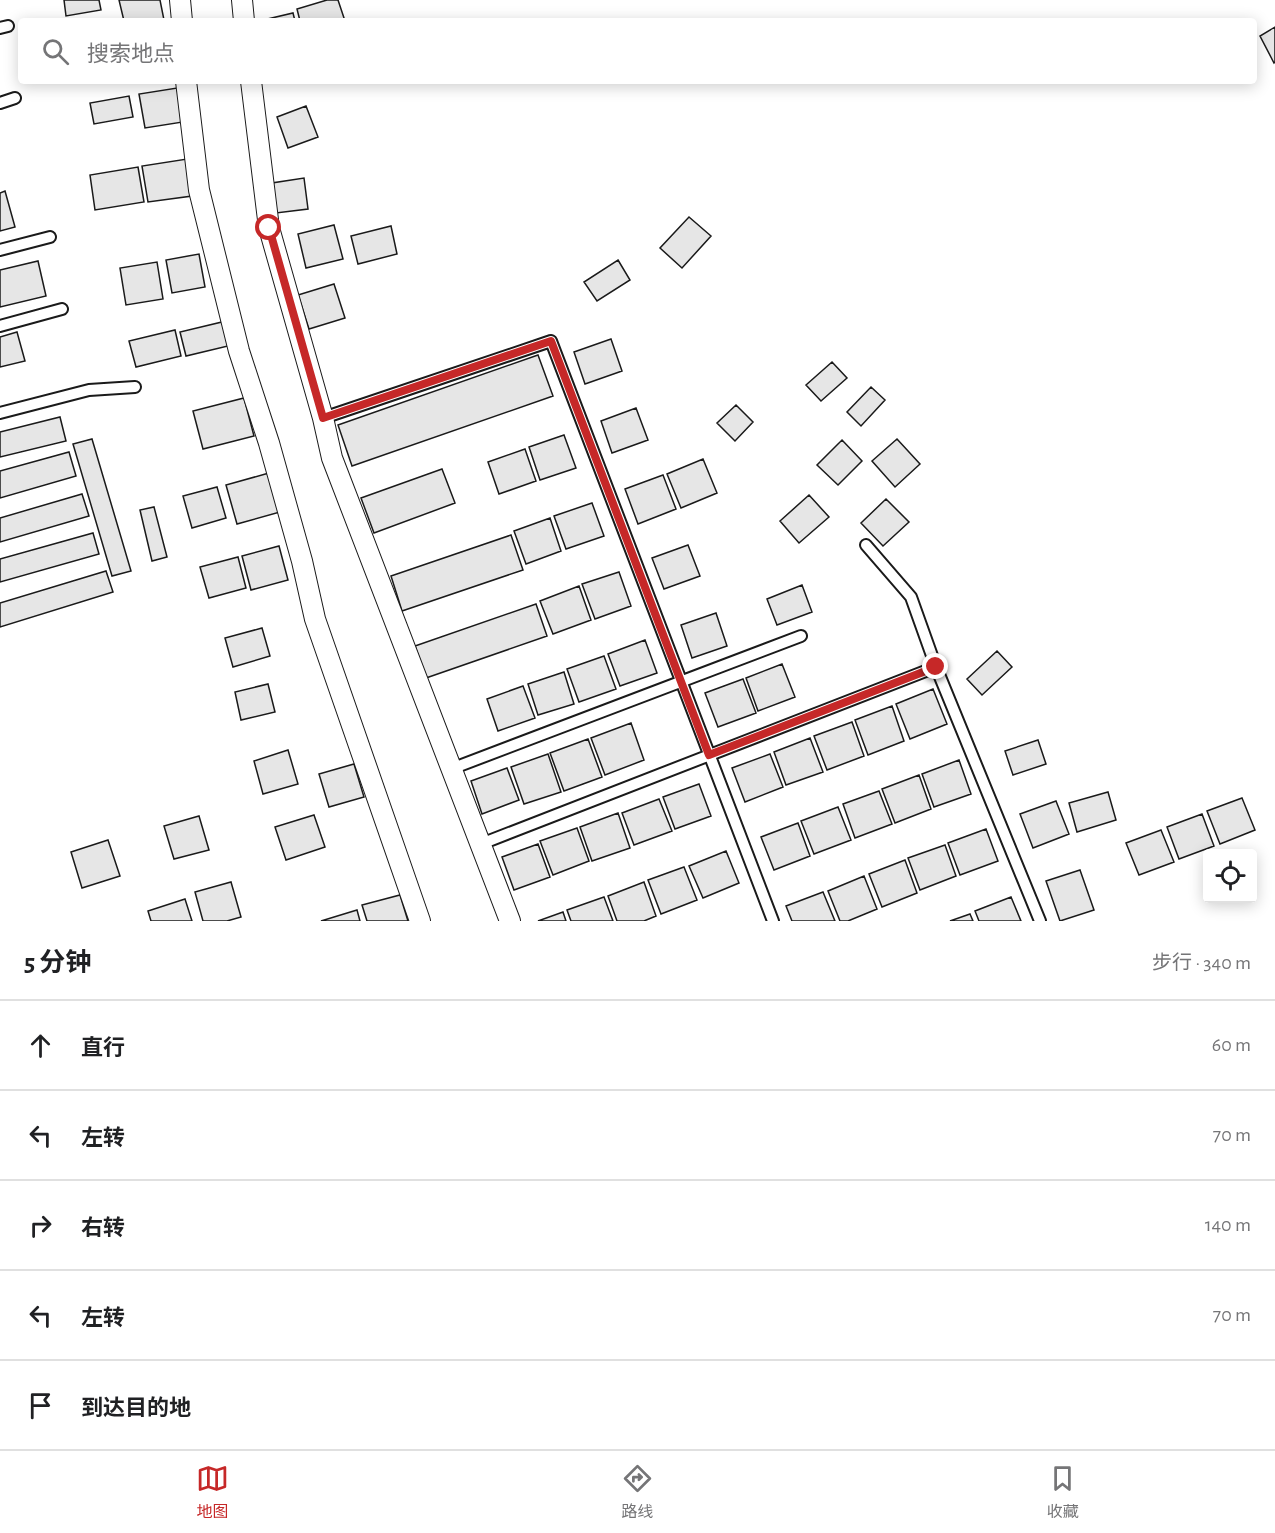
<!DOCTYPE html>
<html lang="zh">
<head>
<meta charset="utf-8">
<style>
  :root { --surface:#fff; --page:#f2f2f2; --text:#202124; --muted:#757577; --line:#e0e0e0; --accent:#c62828 }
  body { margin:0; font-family:"Alegreya Sans","Noto Sans SC",sans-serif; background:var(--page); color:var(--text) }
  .controls { position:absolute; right:18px; bottom:18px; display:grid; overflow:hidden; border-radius:6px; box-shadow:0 3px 15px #0003 }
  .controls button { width:54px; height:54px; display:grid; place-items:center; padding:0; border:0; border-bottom:2px solid var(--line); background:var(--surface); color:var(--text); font:30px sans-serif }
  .stop { position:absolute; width:18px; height:18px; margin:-14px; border:4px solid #c62828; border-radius:50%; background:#fff }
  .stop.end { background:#c62828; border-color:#fff; box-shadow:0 2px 6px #0008 }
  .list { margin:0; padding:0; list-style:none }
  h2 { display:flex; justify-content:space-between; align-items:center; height:78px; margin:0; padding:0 24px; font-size:26px }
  h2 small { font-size:20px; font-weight:400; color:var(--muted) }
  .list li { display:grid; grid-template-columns:39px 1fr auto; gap:18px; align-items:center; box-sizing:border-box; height:90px; padding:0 24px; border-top:2px solid var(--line) }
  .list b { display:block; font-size:22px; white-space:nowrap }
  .list em { font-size:20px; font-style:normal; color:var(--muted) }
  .icon { flex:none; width:33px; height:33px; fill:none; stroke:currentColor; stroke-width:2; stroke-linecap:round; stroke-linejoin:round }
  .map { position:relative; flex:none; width:1275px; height:921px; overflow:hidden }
  .search { position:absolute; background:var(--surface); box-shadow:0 3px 15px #0003; left:18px; right:18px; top:18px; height:66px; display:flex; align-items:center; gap:15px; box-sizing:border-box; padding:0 21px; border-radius:6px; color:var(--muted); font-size:22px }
  .sheet { height:528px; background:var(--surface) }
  nav { display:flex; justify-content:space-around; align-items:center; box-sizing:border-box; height:84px; border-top:2px solid var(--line); background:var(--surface); font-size:16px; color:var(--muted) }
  nav a { display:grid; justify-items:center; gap:3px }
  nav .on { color:var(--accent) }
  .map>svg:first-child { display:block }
  .building { fill:#e6e6e6; stroke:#1a1a1a; stroke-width:1.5 }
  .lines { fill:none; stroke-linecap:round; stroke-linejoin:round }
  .service-casing { stroke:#1a1a1a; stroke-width:14 }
  .minor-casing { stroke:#1a1a1a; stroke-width:22 }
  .service { stroke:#fff; stroke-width:10 }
  .minor { stroke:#fff; stroke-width:20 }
  .route { stroke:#c62828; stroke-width:8 }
</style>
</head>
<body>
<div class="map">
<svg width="1275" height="921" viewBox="0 0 1275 921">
  <rect width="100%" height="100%" fill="#fff"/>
  <path class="building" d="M64,0H99L101,10L66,16Z
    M119,0H160L164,20L124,21Z
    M327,0H338L345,21H300L297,9Z
    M293,13L295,21H259Z
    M1275,27V62L1274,63L1260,36Z
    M177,88L183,122L145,128L139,94Z
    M129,96L133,117L94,124L90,103Z
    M306,106L318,137L288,148L277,117Z
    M187,159L192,196L148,202L142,166Z
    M138,167L144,202L95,210L90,175Z
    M304,178L308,209L276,213L272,183Z
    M5,191L15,227L0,231V193Z
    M689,217L711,236L682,268L660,248Z
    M334,225L343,259L306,268L298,234Z
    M391,226L397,254L358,264L351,236Z
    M199,254L205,287L172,293L166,260Z
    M618,260L630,280L597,301L584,282Z
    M38,261L46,296L0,307V270Z
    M157,262L163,299L126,305L120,268Z
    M334,284L345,318L309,329L298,295Z
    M222,322L228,346L186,356L180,332Z
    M175,330L181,356L136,367L129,341Z
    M17,332L25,361L0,367V337Z
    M611,339L622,371L585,384L574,352Z
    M538,355L553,396L352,466L338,425Z
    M832,362L847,378L821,401L806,385Z
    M871,387L885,400L861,426L847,412Z
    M244,398L254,436L203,449L193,411Z
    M736,405L753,422L735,441L717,423Z
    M636,408L648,440L612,453L601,421Z
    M60,417L66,441L0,457V432Z
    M564,435L576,468L540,480L529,447Z
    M92,439L131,571L112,576L73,444Z
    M897,439L920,464L895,487L872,461Z
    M842,440L862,461L838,485L817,465Z
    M525,449L536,481L499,494L488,462Z
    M69,452L76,476L0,498V471Z
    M703,459L717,493L681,508L667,474Z
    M442,469L455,503L374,533L361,498Z
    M269,473L280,512L237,524L226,485Z
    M663,475L676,509L638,524L625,489Z
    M217,487L226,518L192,528L183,496Z
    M82,494L89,516L0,542V518Z
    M809,495L829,517L799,543L780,521Z
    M886,499L909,522L883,546L861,523Z
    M592,503L604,536L566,549L554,516Z
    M154,507L167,557L152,561L140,510Z
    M550,518L561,551L526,564L514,531Z
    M93,533L99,554L0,582V559Z
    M511,535L523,570L402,611L391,576Z
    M688,545L700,576L664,589L652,558Z
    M279,546L288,580L251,590L242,556Z
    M238,557L246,588L209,598L200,567Z
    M106,571L113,592L0,627V603Z
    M619,572L631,606L595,619L582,584Z
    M802,585L812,612L777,625L767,599Z
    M579,586L591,620L553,634L540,601Z
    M536,604L547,636L426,678L415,646Z
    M716,613L727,646L692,658L681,625Z
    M262,628L270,656L233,667L225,638Z
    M645,640L657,673L620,686L608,654Z
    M997,651L1012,667L982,695L967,679Z
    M604,656L616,689L579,702L567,669Z
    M782,664L795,697L758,711L746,678Z
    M564,672L574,704L538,715L528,684Z
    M743,679L756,713L718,727L705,693Z
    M268,684L275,712L241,720L235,692Z
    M523,686L535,718L498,731L487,699Z
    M933,689L947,724L910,739L896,704Z
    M892,706L904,741L868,755L855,720Z
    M852,722L864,756L827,770L814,736Z
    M631,723L644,760L605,775L591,738Z
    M810,738L823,772L786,785L774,752Z
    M588,739L602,777L564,791L550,753Z
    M1038,740L1046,764L1013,775L1005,751Z
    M288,750L298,784L263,794L254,761Z
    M548,754L561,792L524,804L511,767Z
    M770,754L783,787L745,802L732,768Z
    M959,760L971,794L934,807L922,774Z
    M354,764L364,797L329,807L319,774Z
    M507,768L519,800L482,814L471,781Z
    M919,775L931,809L895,823L882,789Z
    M699,784L711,816L675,829L663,797Z
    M879,791L892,824L855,838L843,804Z
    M1108,792L1116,820L1077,832L1069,803Z
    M1242,798L1255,830L1220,844L1207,811Z
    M659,799L672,831L634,845L622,813Z
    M1056,801L1069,834L1033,848L1020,814Z
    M838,807L851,840L814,854L801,821Z
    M618,813L630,848L592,861L580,827Z
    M1202,814L1214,846L1179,859L1167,827Z
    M314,815L325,847L286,860L275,827Z
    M199,816L209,850L174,859L164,826Z
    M798,823L810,856L774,870L761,837Z
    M577,828L589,861L553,875L540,841Z
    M986,829L998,861L960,875L948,843Z
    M1161,830L1174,862L1139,875L1126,843Z
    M108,840L120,876L82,888L71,852Z
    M538,844L550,877L514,890L502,857Z
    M945,845L956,876L920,890L908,858Z
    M726,851L739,883L703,898L689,866Z
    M905,860L917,893L882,907L869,874Z
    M684,867L697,900L661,914L648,880Z
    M1080,870L1094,910L1060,921L1046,881Z
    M864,876L877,909L848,921H840L828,891Z
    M231,882L241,917L227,921H203L195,892Z
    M644,882L656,916L644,921H617L608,896Z
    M823,892L835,921H792L786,906Z
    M400,895L408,921H367L362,905Z
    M604,897L613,921H571L567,910Z
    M1011,897L1021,921H979L975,911Z
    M185,899L192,921H151L148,911Z
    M357,910L360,921H321Z
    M563,912L566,921H538Z
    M970,914L973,921H950Z"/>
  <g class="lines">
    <g class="service-casing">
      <path id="service" d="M0,28L8,26
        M0,103L15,98
        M0,250L50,237
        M0,326L62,309
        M0,413L89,390L135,387
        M323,418L551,341L773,921
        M866,545L911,597L936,667L1040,921
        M451,769L801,636
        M481,844L936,667"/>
    </g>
    <g class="minor-casing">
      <path id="minor" d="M180,0L182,21
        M242,0L244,21
        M186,81L199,190L239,351L269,443L302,561L315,619L420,921
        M251,81L269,228L323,418L332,458L510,921"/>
    </g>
    <use href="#service" class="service"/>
    <use href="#minor" class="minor"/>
  </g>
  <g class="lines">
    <path class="route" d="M269,228L323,418L551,341L709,755L936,667"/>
  </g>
</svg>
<div class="controls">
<button><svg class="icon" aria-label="locate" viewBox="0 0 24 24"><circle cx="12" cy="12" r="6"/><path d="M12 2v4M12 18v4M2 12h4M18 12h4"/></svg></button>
</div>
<div class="stop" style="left:269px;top:228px"></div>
<div class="stop end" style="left:936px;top:667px"></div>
<div class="search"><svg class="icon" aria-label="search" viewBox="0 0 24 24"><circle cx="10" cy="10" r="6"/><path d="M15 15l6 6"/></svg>搜索地点</div>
</div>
<section class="sheet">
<h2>5 分钟<small>步行 · 340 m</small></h2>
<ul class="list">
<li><svg class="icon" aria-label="ahead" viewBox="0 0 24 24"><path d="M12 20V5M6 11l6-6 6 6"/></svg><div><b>直行</b></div><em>60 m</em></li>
<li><svg class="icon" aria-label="left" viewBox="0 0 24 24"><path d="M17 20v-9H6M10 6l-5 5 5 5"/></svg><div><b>左转</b></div><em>70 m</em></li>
<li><svg class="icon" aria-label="right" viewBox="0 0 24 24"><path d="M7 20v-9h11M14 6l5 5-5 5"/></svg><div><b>右转</b></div><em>140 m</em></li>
<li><svg class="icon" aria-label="left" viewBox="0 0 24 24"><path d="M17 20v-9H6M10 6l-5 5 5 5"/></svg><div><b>左转</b></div><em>70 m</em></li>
<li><svg class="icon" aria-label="arrive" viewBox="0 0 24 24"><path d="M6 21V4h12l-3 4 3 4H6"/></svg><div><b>到达目的地</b></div></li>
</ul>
</section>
<nav>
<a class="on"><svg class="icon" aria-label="map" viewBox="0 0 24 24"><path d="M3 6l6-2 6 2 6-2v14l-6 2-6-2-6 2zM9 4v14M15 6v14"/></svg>地图</a>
<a><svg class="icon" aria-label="directions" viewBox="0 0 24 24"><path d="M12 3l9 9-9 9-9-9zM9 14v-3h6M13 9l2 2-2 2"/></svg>路线</a>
<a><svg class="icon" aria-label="saved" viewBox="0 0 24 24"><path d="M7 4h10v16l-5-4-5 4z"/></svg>收藏</a>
</nav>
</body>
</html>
